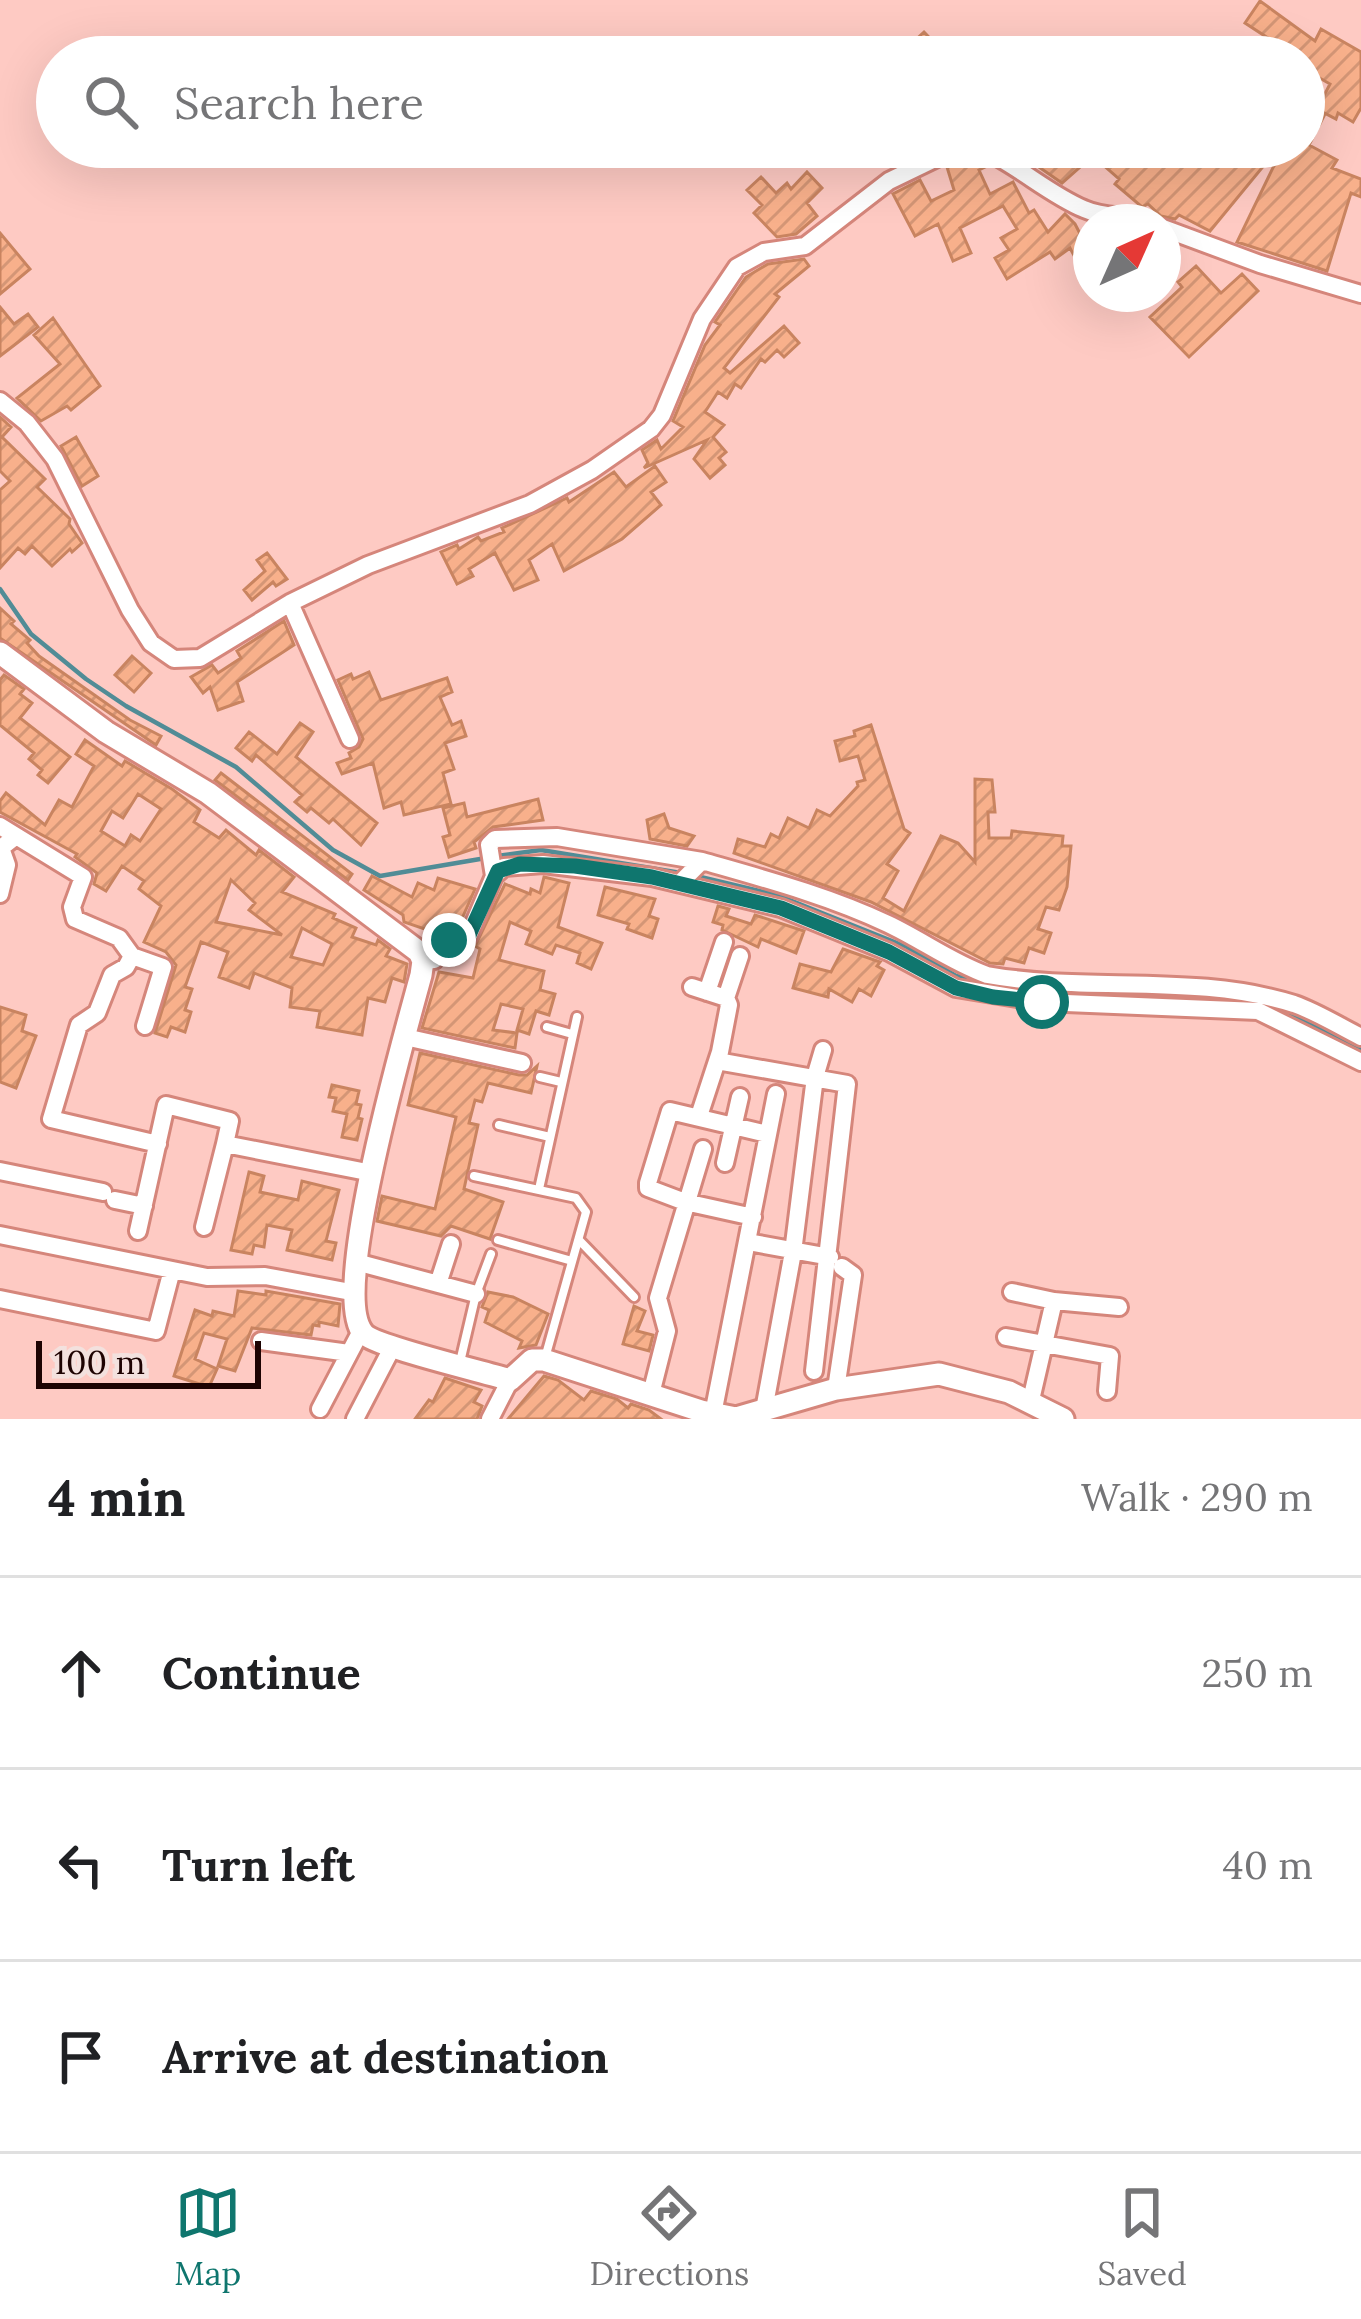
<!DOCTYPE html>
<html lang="en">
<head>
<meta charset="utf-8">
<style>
  :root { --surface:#fff; --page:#f2f2f2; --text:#202124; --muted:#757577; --line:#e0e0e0; --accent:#0f766e }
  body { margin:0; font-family:Lora,serif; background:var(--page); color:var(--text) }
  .compass { position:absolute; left:1073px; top:204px; width:108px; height:108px; border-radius:50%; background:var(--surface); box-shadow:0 12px 48px #0002; rotate:45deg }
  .scale { position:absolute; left:36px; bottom:30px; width:225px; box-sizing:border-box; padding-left:12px; border:6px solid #1d0302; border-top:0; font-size:33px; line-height:42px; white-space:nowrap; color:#1d0302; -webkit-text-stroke:9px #f3e1de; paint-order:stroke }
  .stop { position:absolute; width:36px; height:36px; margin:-27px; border:9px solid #0f766e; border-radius:50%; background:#fff }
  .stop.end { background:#0f766e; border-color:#fff; box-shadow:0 3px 12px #0008 }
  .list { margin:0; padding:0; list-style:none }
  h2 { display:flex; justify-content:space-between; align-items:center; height:156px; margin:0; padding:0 48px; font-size:51px }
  h2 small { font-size:39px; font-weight:400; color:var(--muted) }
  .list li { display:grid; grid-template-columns:78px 1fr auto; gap:36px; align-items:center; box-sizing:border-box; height:192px; padding:0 48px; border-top:3px solid var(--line) }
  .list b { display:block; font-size:45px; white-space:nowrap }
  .list em { font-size:39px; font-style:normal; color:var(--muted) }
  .icon { flex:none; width:66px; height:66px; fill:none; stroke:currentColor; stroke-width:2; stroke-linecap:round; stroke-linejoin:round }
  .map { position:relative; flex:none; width:1361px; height:1419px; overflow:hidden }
  .search { position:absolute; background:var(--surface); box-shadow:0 12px 48px #0002; left:36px; right:36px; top:36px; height:132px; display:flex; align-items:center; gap:30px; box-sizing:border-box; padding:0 42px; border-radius:66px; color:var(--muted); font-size:45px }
  .sheet { height:732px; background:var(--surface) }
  nav { display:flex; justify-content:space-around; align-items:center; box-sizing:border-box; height:168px; border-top:3px solid var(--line); background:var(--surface); font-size:33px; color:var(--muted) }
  nav a { display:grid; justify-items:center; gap:6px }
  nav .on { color:var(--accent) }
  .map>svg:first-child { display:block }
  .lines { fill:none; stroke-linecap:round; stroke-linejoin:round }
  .stream { stroke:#518c96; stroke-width:4.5 }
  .building { fill:url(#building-hatch); stroke:#c98460; stroke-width:3; fill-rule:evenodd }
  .service-casing { stroke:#d5867b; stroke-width:14 }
  .minor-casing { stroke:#d5867b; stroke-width:22 }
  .tertiary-casing { stroke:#d5867b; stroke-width:27 }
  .service { stroke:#fff; stroke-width:8 }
  .minor { stroke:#fff; stroke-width:16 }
  .tertiary { stroke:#fff; stroke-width:21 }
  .route { stroke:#0f766e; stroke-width:15 }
</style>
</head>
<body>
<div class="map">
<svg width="1361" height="1419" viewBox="0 0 1361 1419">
  <defs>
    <pattern id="building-hatch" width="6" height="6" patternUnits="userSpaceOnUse" patternTransform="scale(3)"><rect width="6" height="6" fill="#f8b08b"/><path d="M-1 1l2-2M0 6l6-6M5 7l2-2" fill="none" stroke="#d49676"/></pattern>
  </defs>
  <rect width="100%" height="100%" fill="#fecac3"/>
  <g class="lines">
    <path class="stream" d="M0,589L31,634L86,679L126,706L236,767L333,850L380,876L486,858
      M497,856L541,850L681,873
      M692,875L777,895L907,947L956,976L978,980
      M1085,991L1175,999
      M1276,1008L1361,1049"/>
  </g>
  <path class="building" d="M1260,1L1315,41L1321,29L1361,52V108L1353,122L1338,113L1336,119L1317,109L1330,84L1304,69V57H1297L1245,23Z
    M924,32L948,57H922L910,45Z
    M1304,106L1324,116L1309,145L1337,160L1332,168L1361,179V197L1351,193L1327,271L1237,242L1283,147H1304Z
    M1054,147H1071L1080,167L1062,183L1033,163L1057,154Z
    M1114,147H1279L1210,231L1179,215L1175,219L1161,216L1148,204L1142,207L1115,184L1119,179L1101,163Z
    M974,160L985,167L979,170L990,194L1013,182L1029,213L1034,210L1048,232L1065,214L1075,224L1091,255L1078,263L1070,248L1055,259L1050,252L1007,279L995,258L1009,250L1001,238L1017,229L1003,206L960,228L971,253L953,261L938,224L915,236L893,194L920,180L931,201L954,190L947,167Z
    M807,172L822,188L807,203L817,216L796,234L777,237L754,213L762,205L747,190L761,177L776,193L787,183L791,189Z
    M0,233L30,269L0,294Z
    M804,259L809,266L775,294L779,297L724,368L730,373L784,326L799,343L784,357L777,350L765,362L761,359L741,388L735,384L727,398L718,392L705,412L724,425L713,437L726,452L719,458L725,465L710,478L694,459L707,440L644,468L648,463L642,450L657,440L661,449L683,427L673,421L705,345L720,325L715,322L746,277L768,264Z
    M1196,266L1221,293L1242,274L1258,291L1189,357L1150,317L1182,287L1178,282Z
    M0,307L14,324L28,314L38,327L0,356Z
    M53,318L100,386L71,410L67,406L41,421L17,398L60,364L34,335Z
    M0,417L11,427L2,437L45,479L37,487L70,519L69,524L82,543L72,552L70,549L52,566L32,546L25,554L18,548L0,568V490L10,481L0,471Z
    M76,437L98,476L82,486L61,446Z
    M655,466L666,482L651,492L661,505L622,539L564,571L552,544L529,560L538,580L514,590L495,553L469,569L473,576L457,584L441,552L457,545L459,549L478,537L481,541L504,532L502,528L567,498L569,502L614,472L626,487Z
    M267,553L287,579L276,586L273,582L252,600L244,590L265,571L257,560Z
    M0,608L14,621L11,624L30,640L27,643L39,656L130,720L161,736L156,745L0,638Z
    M284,621L294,645L237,682L243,701L218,710L210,687L203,693L191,677L212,665L218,673L241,658L237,651Z
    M132,656L151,673L134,692L115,675Z
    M369,672L381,700L447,678L452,692L440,697L452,725L461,721L466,736L445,743L454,769L443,773L451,804L404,815L401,802L384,808L373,763L342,774L337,763L351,758L349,753L359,747L363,739L338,680L351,674L353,679Z
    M4,675L24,689L20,694L32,703L20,718L70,757L48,783L38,775L42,770L29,759L34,753L0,725V680Z
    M300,723L313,732L296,757L377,823L361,845L333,819L329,823L311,808L307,812L295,802L302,795L256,755L252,761L236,748L249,732L277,754Z
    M871,725L904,829L910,833L887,864L898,871L883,898L904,911L941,836L958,843L975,862V779L992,780L995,812H988L989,838H1011L1012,831L1063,836L1062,846H1071L1067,887L1059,910L1046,907L1038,929L1051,933L1044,953L1029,948L1024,963L1005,958L1003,964L990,963L871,902L734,853L738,839L765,847L771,834L779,838L788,818L809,828L817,810L830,816L858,786L857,782L865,780L858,756L840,761L835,741L855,736L854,731Z
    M85,740L122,766L125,761L172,789L200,810L194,822L219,838L226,830L256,855L259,850L294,877L282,892L335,914L333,918L356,928L352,937L376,945L378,940L390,949L386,956L407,964L404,982L392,978L385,1002L368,998L362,1035L317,1027L320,1011L290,1007L292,988L254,973L249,988L219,977L228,952L201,942L185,987L192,989L185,1010L191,1012L185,1032L171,1027L167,1037L155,1033L176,965L166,952L144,942L161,906L139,889L144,881L122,866L106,891L94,884L97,873L75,857L77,854L0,812V801L6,793L45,825L59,800L72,807L94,766L76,754ZM138,794L161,809L140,841L131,835L125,846L101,831L112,811L123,818ZM231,880L255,903L249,910L282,935L216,922ZM302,928L332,944L323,965L291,957Z
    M221,773L352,874L348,880L215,780Z
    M538,799L543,820L493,827L474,842L476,848L449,857L443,837L450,835L443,808L464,803L467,817Z
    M664,814L669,828L694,836L687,846L650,839L647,820Z
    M372,876L412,897L418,883L434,890L438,878L475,889L460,923L448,920L445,929L436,933L404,922L403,915L364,890Z
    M544,877L569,883L558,927L602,943L591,969L577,963L580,953L556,945L552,954L526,944L531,931L510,922L499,960L544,971L540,990L555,994L549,1015L536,1011L529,1034L517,1030L523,1009L501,1004L493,1030L517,1033L515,1048L422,1028L439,972L473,978L480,949L475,946L505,884L530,894L531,889L540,893Z
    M605,887L655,899L649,916L658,919L652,938L627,929L629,924L598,915Z
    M718,906L729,909L726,916L751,924L755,915L804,931L796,953L761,939L758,947L722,930L723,925L713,922Z
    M843,949L880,962L877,966L884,970L871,996L859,989L852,1002L829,989L828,997L793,988L800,964L831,972Z
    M0,1007L26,1015L22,1031L36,1036L16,1088L0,1082Z
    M420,1053L519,1075H527L537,1066L531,1093L488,1083L482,1102L475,1100L469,1123L478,1125L464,1189L503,1202L490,1239L451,1226L441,1236L377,1221L382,1196L435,1209L456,1117L408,1105Z
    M332,1085L359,1091L356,1104L361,1105L358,1118L362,1119L357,1140L342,1137L347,1114L333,1111L336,1098L329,1097Z
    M249,1172L264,1176L260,1192L298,1200L302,1181L339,1190L326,1241L336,1243L332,1260L287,1250L292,1230L267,1225L264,1247L254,1245L252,1254L231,1250Z
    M238,1291L266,1295V1291L340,1304L338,1326L319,1322V1326L313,1325L311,1335L252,1328L235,1371L218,1366L227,1339L204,1333L195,1359L217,1369L209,1387L174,1376L195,1310L212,1316L213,1311L234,1316Z
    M488,1292L513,1297L548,1314L536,1345L519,1348L522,1341L485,1322L489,1310L482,1307Z
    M634,1306L645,1311L637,1331L653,1335L649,1351L623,1344Z
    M544,1376L558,1380L584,1400L591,1391L617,1399L628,1408L631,1404L649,1410L661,1419H508Z
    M445,1378L481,1390L474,1402L482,1406L477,1419H415L429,1400L433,1402Z"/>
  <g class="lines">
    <g class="service-casing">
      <path id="service" d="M547,1027L572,1034
        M540,1077L561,1082
        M499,1125L550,1137
        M474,1176L576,1198L586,1212L545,1358
        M539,1189L577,1017
        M498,1240L572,1261
        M579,1240L634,1297
        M460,1362L476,1294L491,1254"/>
    </g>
    <g class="minor-casing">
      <path id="minor" d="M1163,228L1260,264L1361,294
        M0,401L27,423L55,459L130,610L151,643L174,659L200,658L290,603L368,565L530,504L592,470L651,429L662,415L702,319L737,267L764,252L805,246L889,181L949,152L976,147C1015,162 1046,193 1084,209C1106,219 1127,214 1149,222
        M290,603L350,739
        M0,826L83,877L72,907L75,919L119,938L132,956L163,967L145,1026
        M494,876L489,845L495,839L557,837L702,861
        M680,883L702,861C765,879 829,896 888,924C922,940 951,962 987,975C1087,993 1196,973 1294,1004C1317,1012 1339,1026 1361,1037
        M0,894L7,865L1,848L15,837
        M132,956L126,967L112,975L97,1013L79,1025L51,1119L158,1144
        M423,961L434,960L443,943L469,935L494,876L504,867L543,864L652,877L781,908L889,952L956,988L1042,1002L1258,1011L1361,1062
        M692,987L726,998L729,1005L720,1052L699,1116
        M707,992L724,942
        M726,998L740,956
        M405,1037L522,1063
        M717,1061L847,1084L814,1371
        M725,1163L740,1097
        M0,1171L103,1192
        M115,1200L144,1206
        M753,1217L685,1202L648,1188V1183L670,1111L767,1134
        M204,1227L225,1144
        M138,1231L166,1105L230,1121L225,1144L372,1173
        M0,1235L207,1277L265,1276L356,1293
        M748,1242L830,1257
        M356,1262L476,1294
        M438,1284L451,1244
        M1012,1292L1054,1301
        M0,1299L156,1331L172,1270
        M1006,1337L1110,1356L1107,1391
        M261,1341L349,1353
        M836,1389L853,1275L842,1267
        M651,1394L667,1331L658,1298L703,1149
        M1031,1400L1054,1301L1119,1307
        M320,1409L361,1331
        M764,1410L793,1252L815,1077L823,1050
        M713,1414L776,1094
        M355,1419L392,1348
        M490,1419L510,1380"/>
    </g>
    <g class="tertiary-casing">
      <path id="tertiary" d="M0,653L106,732L208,793L419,952L423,961L421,975C406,1031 330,1292 363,1333C373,1346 485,1372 510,1380L532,1360H544L701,1411L736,1418L836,1389L939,1374L1009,1392L1063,1419"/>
    </g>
    <use href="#service" class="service"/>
    <use href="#minor" class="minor"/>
    <use href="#tertiary" class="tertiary"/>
  </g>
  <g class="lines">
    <path class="route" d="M449,940L469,935L498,871L520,864L575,866L652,877L781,908L889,952L956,988L993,997L1042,1002"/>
  </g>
</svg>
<svg class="compass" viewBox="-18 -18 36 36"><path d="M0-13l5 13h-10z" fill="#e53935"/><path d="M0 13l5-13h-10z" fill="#757577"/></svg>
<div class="scale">100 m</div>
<div class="stop" style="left:1042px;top:1002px"></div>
<div class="stop end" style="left:449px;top:940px"></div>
<div class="search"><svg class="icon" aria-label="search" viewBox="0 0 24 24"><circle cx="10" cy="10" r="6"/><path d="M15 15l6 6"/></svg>Search here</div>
</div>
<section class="sheet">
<h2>4 min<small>Walk · 290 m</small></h2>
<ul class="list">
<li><svg class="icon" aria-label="ahead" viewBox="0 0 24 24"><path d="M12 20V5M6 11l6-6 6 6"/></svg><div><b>Continue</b></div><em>250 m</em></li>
<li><svg class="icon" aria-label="left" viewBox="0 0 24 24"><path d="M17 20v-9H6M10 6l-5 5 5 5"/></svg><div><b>Turn left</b></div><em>40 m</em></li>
<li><svg class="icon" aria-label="arrive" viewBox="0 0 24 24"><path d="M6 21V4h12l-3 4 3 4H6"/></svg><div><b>Arrive at destination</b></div></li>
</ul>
</section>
<nav>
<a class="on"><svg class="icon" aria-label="map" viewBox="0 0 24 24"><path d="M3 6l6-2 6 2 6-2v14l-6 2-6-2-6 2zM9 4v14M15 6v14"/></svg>Map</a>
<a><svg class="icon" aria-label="directions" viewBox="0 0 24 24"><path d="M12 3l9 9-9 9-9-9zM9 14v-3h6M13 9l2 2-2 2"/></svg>Directions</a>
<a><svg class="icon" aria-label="saved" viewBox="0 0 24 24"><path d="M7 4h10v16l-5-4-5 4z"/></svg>Saved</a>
</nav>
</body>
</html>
